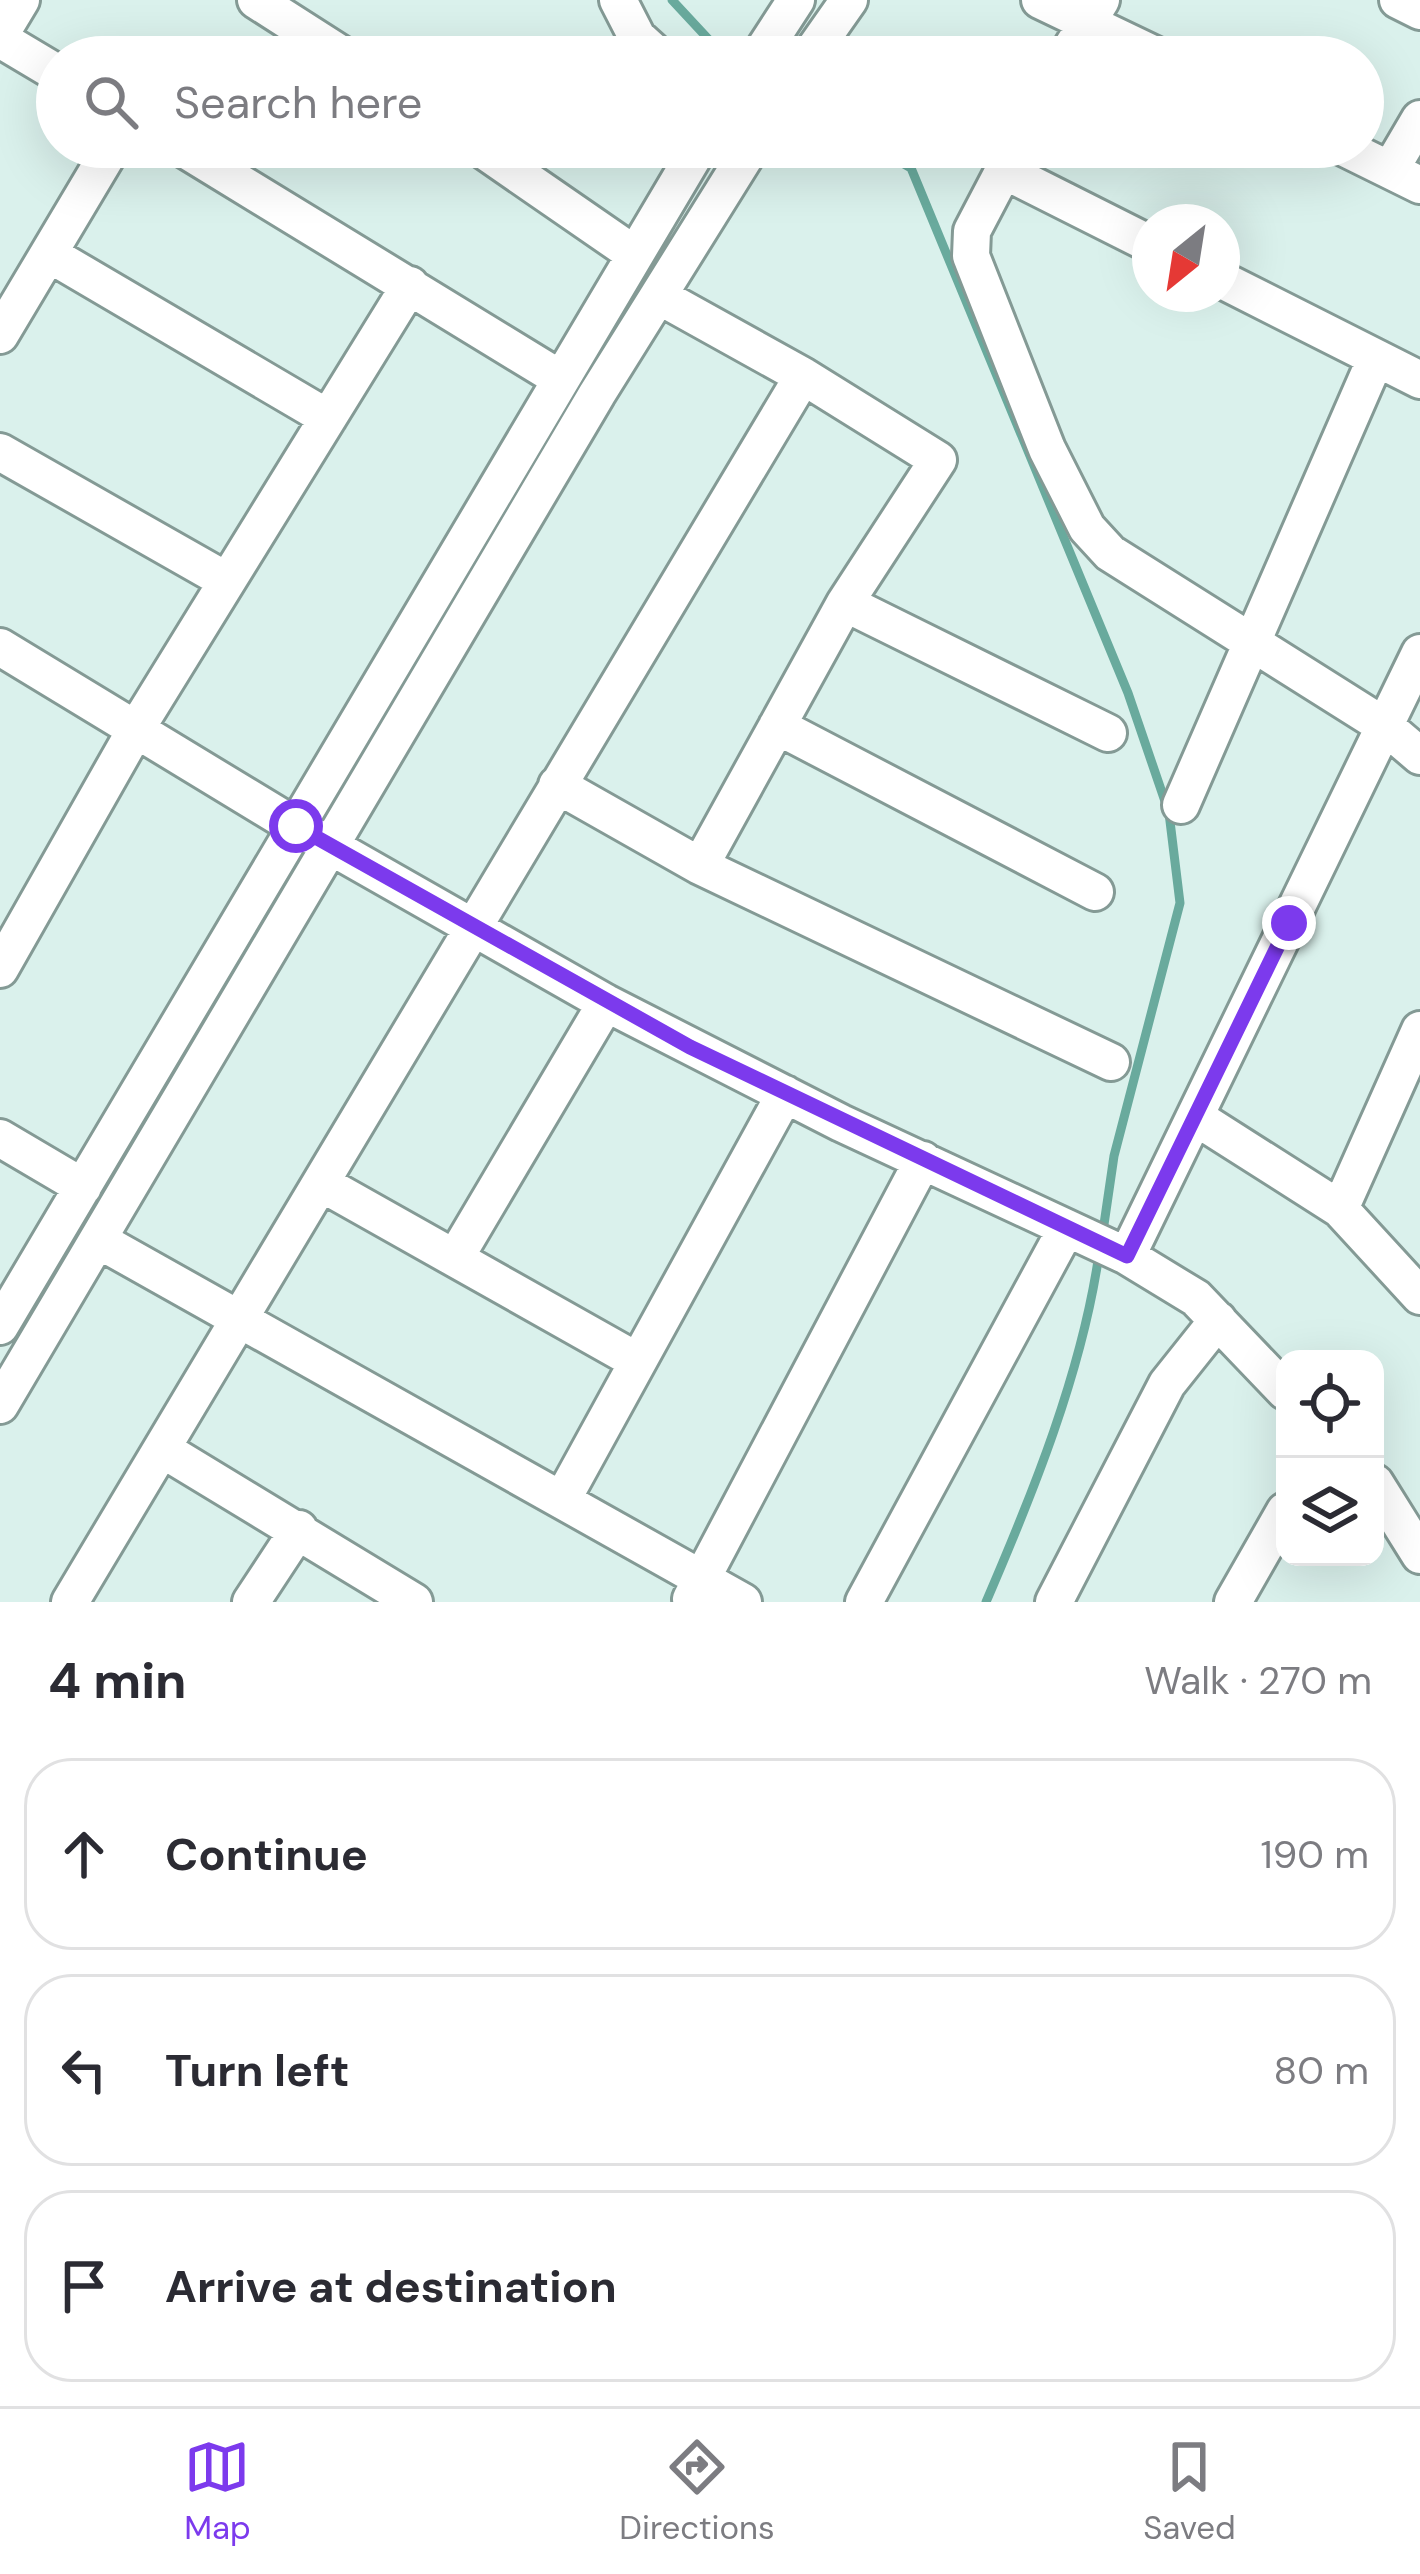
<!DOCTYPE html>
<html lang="en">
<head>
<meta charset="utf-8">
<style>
  :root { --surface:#fff; --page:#f7f7f7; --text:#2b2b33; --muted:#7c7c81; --line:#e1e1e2; --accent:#7c3aed }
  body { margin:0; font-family:"DM Sans",sans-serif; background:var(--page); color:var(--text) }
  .controls { position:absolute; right:36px; bottom:36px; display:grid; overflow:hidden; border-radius:24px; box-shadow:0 12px 48px #0002 }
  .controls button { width:108px; height:108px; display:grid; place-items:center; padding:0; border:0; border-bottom:3px solid var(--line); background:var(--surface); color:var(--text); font:60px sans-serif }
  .compass { position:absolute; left:1132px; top:204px; width:108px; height:108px; border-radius:50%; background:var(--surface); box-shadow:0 12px 48px #0002; rotate:210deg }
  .stop { position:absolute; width:36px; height:36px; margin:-27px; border:9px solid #7c3aed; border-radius:50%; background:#fff }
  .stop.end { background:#7c3aed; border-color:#fff; box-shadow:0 3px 12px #0008 }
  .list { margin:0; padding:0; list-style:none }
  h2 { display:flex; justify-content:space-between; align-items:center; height:156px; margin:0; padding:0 48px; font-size:51px }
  h2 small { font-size:39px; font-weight:400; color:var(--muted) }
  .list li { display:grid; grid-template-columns:78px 1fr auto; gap:36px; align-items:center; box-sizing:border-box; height:192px; margin:0 24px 24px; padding:0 24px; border:3px solid var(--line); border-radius:48px }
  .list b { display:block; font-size:45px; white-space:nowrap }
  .list em { font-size:39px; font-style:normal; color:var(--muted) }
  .icon { flex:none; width:66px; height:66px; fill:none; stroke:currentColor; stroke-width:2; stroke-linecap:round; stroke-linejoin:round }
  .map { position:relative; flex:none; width:1420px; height:1602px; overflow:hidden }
  .search { position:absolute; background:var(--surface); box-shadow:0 12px 48px #0002; left:36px; right:36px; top:36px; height:132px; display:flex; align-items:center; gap:30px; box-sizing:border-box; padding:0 42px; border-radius:66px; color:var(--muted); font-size:45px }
  .sheet { height:804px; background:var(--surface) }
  nav { display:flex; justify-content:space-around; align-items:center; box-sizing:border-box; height:168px; border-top:3px solid var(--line); background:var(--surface); font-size:33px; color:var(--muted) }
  nav a { display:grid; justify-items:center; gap:6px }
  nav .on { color:var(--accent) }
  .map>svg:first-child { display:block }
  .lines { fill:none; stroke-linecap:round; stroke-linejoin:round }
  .stream { stroke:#69aa9d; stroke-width:9 }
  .minor-casing { stroke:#849a95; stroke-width:42 }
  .minor { stroke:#fff; stroke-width:36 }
  .route { stroke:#7c3aed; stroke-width:15 }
</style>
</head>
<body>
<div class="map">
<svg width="1420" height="1602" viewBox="0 0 1420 1602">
  <rect width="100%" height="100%" fill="#daf1ec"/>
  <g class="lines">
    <path class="stream" d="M672,0L725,57
      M875,147L911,168L1128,693L1169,813L1180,903L1114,1156L1102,1238
      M986,1602C1033,1493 1082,1372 1099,1254"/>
    <g class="minor-casing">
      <path id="minor" d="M256,0L345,57
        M618,0L637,37L659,57
        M1040,0L1159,57
        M1398,0L1420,11
        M0,35L21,0
        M0,39L57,73
        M759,57L796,0
        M809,57L849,0
        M1066,57L1101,0
        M181,147L559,378
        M479,147L634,254
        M1016,147L972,231L971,256L1047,449L1087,528L1110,553L1386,727L1420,756
        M1343,147L1420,185
        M1003,170L1150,244
        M1390,170L1420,119
        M49,254L328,418
        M1222,280L1420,380
        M0,335L112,147
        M0,452L227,581
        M845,603L1108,733
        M0,647L295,826L606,1003L841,1123L1127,1256L1196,1298L1285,1391
        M777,726L1095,892
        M557,785L700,866L1111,1062
        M1181,805L1376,358
        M700,866L845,603L938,460L803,376
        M0,969L136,729L410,285
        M1197,1118L1340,1209L1420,1296
        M0,1138L83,1187
        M321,1183L637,1361
        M1340,1209L1420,1030
        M100,1241L743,1602
        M1127,1256L1420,653
        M455,1258L606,1003
        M0,1326L699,147
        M0,1405L597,394L751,147
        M162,1449L414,1602
        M1375,1483L1420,1555
        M562,1500L785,1094
        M691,1599L923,1160
        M70,1602L803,376L659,296
        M251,1602L299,1529
        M864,1602L1066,1229
        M1054,1602L1167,1384L1218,1320
        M1233,1602L1285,1511"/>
    </g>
    <use href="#minor" class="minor"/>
  </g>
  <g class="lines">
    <path class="route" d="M296,826L690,1047L1127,1256L1289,923"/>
  </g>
</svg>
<div class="controls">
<button><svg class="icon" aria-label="locate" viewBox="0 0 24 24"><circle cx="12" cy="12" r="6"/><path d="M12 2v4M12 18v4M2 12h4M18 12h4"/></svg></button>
<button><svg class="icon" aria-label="layers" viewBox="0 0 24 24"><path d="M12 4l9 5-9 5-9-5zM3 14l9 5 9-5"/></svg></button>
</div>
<svg class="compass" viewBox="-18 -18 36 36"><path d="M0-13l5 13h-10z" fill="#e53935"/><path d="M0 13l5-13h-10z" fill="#7c7c81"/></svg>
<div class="stop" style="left:296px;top:826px"></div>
<div class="stop end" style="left:1289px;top:923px"></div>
<div class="search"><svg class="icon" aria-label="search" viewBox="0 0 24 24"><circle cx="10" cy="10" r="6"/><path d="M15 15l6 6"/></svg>Search here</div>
</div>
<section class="sheet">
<h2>4 min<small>Walk · 270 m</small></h2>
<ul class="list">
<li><svg class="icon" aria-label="ahead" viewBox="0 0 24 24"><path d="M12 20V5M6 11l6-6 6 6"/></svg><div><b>Continue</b></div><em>190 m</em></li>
<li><svg class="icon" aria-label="left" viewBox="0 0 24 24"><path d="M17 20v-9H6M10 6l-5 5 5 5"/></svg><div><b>Turn left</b></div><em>80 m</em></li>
<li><svg class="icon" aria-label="arrive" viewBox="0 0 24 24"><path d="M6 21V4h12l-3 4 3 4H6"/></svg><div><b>Arrive at destination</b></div></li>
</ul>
</section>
<nav>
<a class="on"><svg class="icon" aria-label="map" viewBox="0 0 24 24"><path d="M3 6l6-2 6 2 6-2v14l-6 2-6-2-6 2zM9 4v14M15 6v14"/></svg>Map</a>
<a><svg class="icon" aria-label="directions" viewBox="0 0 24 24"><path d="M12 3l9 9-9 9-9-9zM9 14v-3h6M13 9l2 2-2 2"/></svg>Directions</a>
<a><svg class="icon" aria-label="saved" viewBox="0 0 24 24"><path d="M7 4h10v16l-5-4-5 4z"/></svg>Saved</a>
</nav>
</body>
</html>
